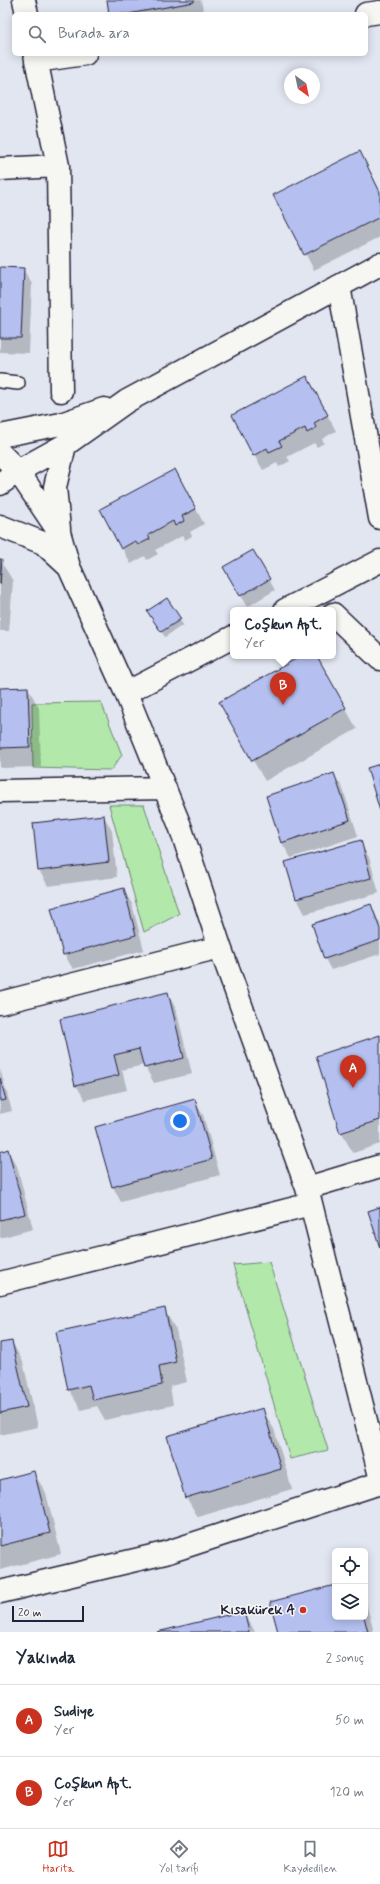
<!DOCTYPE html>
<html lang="tr">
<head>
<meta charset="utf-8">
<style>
  :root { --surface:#fff; --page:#f6f6f7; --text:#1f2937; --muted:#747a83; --line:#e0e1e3; --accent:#c8321e }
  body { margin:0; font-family:Mynerve,sans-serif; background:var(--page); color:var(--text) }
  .controls { position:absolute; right:12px; bottom:12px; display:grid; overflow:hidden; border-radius:6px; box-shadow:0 2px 10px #0003 }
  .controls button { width:36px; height:36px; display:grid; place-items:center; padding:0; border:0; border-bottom:1px solid var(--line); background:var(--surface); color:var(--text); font:20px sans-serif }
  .compass { position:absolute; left:284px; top:68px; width:36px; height:36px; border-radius:50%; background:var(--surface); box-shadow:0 2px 10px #0003; rotate:147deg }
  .scale { position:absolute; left:12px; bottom:10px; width:72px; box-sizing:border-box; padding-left:4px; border:2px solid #22223b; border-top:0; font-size:11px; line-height:14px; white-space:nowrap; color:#22223b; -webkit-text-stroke:3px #f6f6f2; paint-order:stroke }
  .you { position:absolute; left:180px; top:1121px; width:14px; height:14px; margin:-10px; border:3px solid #fff; border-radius:50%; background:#1a73e8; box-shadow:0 0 0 6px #1a73e833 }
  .badge { display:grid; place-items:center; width:26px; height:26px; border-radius:50%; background:var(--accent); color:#fff; font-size:13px; font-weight:700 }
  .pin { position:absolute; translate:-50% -33px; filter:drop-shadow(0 1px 2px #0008) }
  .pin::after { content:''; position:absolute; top:21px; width:14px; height:12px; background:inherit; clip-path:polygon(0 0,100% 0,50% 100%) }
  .popup { position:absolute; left:230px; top:607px; width:106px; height:52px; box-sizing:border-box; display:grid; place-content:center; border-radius:6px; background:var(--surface); filter:drop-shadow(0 1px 3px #0005); font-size:13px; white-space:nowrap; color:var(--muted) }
  .popup b { font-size:15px; color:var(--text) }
  .popup::after { content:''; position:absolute; left:50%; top:100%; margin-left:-8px; border:8px solid transparent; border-top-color:var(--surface) }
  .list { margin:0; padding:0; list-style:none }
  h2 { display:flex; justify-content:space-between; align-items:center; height:52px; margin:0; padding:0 16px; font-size:17px }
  h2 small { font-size:13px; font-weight:400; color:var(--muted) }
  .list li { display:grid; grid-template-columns:26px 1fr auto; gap:12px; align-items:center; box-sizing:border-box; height:72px; padding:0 16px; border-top:1px solid var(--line) }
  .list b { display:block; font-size:15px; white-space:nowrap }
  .list p { margin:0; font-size:13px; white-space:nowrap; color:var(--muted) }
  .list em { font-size:13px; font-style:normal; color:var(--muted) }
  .icon { flex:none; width:22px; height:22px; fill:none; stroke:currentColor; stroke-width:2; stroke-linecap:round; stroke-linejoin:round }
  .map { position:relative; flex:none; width:380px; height:1632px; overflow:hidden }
  .search { position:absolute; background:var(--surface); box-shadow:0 2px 10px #0003; left:12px; right:12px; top:12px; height:44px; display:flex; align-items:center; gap:10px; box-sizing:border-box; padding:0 14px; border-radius:6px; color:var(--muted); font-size:15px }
  .sheet { height:196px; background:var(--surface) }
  nav { display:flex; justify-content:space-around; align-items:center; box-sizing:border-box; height:56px; border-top:1px solid var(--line); background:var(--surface); font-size:11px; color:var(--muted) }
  nav a { display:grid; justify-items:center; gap:2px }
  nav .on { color:var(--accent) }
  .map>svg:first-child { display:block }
  .green { fill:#b2e9ab; stroke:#6a8673 }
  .shadow { fill:#0003 }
  .building { fill:#b5c0f0; stroke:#22223b }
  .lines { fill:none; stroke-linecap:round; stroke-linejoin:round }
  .service-casing { stroke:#22223b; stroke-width:16 }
  .minor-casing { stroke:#22223b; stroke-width:25 }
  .service { stroke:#f6f6f2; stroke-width:13 }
  .minor { stroke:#f6f6f2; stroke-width:22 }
  .poi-dot { fill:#c8321e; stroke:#f6f6f2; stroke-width:1.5 }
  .labels { text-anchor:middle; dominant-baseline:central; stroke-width:3; stroke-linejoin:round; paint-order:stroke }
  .poi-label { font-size:14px; font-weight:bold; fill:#22223b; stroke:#f6f6f2; text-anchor:end }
</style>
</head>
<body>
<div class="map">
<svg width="380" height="1632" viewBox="0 0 380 1632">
  <rect width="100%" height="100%" fill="#e2e6f1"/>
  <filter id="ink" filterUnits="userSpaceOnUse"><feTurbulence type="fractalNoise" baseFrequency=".025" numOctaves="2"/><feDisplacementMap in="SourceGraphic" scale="8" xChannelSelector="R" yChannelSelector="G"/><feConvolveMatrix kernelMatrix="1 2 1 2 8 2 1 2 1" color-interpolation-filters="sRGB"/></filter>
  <g filter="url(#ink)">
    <path class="green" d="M101,702L122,755L111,770L33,768L32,703Z
      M109,805H144L179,914L144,932Z
      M269,1262L328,1450L290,1459L233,1265Z"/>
    <path class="shadow" d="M108,0H201L204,14H111Z
      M368,168L380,192V237L314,270L275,196Z
      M0,268L23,269L32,284L29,353L0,352Z
      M315,392L336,431L322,439L324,443L317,447L314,443L287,457L290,461L279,467L277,463L263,470L254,455Z
      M183,485L204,524L190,532L192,536L185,540L182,536L155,550L158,554L147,560L145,556L131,564L122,548Z
      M252,551L275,590L247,607L224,568Z
      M0,560L13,581L9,631H0Z
      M167,599L183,625L165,637L152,617Z
      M303,656H316L357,729L265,781L220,703Z
      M28,688L39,708L41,767L0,768V689Z
      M334,774L343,789L358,836L291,858L282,843L267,796Z
      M104,816L112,831L117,877L48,886L39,870Z
      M360,842L369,857L379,893L305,914L297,899L286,863Z
      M123,889L132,904L144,950L73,969L64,954Z
      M371,905L380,924V954L331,970L325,959L313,925Z
      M168,994L176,1009L192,1074L154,1083L144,1065L122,1070L127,1090L85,1100L76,1085Z
      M380,1036V1144L353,1153L341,1132Z
      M0,1069L12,1111L0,1114Z
      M194,1100L203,1115L220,1175L121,1202L113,1187Z
      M8,1151L17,1166L33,1229L0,1238V1153Z
      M164,1309L176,1330L187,1382L170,1386L173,1405L105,1420L97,1406L81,1410L69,1390L57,1332Z
      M12,1342L23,1362L38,1427L0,1435V1344Z
      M262,1409L274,1429L292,1489L198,1517L186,1497Z
      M34,1473L46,1493L61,1554L0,1570V1481Z
      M335,1586V1617H365V1600L374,1632H279Z
      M244,1612L255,1632H162Z"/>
    <path class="building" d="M107,0H194V2L128,14H109Z
      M360,151L380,192V217L304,255L273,195Z
      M0,267L24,268L21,338H0Z
      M307,376L328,415L314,423L316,428L307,433L305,428L279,441L282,446L269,452L267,448L253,456L232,415Z
      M175,469L196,509L182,516L184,521L175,526L173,521L148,535L150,539L138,545L135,541L121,549L100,509Z
      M253,550L270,579L240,596L223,567Z
      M0,559H2L0,584Z
      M167,598L181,619L161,632L147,611Z
      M301,656H317L346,708L252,761L219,702Z
      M28,687L30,747L0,748V688Z
      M380,764V811L367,768Z
      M334,773L350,820L281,843L266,796Z
      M104,815L109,862L38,871L33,823Z
      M361,840L371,878L296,899L285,862Z
      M124,888L136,935L63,955L51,908Z
      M371,904L380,929V940L324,959L312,924Z
      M168,992L184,1058L144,1068L139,1049L114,1055L119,1075L75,1086L60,1019Z
      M380,1035V1120L340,1133L316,1056Z
      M0,1078L6,1100L0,1101Z
      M195,1099L212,1159L112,1187L95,1127Z
      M8,1149L25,1214L0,1220V1152Z
      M380,1207V1248L368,1211Z
      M165,1308L176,1362L159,1366L162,1385L93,1400L89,1385L68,1390L56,1332Z
      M12,1341L27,1407L0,1413V1343Z
      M263,1408L281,1469L185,1498L167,1436Z
      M34,1471L50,1533L0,1546V1480Z
      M335,1585V1617H364L368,1632H278L270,1602Z
      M244,1611L249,1632H157Z"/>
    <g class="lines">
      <g class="service-casing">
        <path id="service" d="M0,381L18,383"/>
      </g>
      <g class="minor-casing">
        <path id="minor" d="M24,0L27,14
          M366,14L380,12
          M36,61L85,54
          M58,166L61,391
          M0,169L58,166L35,54
          M380,264L127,401L65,445L18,471L59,532L69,567L126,693L180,826L220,947L307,1188L380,1476
          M339,286L380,518
          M0,436L61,424L104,409
          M0,453L18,471L0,484
          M0,526L43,543L69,567
          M59,529L55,487L65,445
          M285,610L380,561
          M333,614L380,659
          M126,693L233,637
          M0,791L165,788
          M0,1003L220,947
          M307,1188L380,1166
          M0,1283L311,1204
          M0,1592L165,1553L380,1483"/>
      </g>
      <use href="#service" class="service"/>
      <use href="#minor" class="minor"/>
    </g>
  </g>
  <circle class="poi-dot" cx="303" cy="1610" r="4"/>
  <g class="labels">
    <g class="poi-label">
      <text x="295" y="1610">Kısakürek A</text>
    </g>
  </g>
</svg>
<div class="controls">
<button><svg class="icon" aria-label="locate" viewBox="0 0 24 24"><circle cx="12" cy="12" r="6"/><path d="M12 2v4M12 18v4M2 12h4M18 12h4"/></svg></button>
<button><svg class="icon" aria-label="layers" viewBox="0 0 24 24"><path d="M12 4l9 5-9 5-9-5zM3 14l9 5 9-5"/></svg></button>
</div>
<svg class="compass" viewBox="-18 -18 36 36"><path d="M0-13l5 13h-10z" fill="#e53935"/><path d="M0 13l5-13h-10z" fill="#747a83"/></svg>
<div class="scale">20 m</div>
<div class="you"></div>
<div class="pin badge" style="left:353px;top:1088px">A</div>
<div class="pin badge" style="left:283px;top:705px">B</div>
<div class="popup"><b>Coşkun Apt.</b>Yer</div>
<div class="search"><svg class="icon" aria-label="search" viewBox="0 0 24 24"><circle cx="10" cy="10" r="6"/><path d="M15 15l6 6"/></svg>Burada ara</div>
</div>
<section class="sheet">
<h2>Yakında<small>2 sonuç</small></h2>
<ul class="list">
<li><span class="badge">A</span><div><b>Sudiye</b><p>Yer</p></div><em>50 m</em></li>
<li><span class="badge">B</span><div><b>Coşkun Apt.</b><p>Yer</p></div><em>120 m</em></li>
</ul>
</section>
<nav>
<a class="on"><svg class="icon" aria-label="map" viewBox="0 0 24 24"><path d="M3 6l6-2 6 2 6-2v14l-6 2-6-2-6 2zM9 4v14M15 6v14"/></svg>Harita</a>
<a><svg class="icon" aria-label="directions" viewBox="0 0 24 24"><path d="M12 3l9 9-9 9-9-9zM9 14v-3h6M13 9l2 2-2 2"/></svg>Yol tarifi</a>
<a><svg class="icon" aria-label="saved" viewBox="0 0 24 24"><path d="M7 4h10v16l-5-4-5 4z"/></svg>Kaydedilen</a>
</nav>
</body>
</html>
